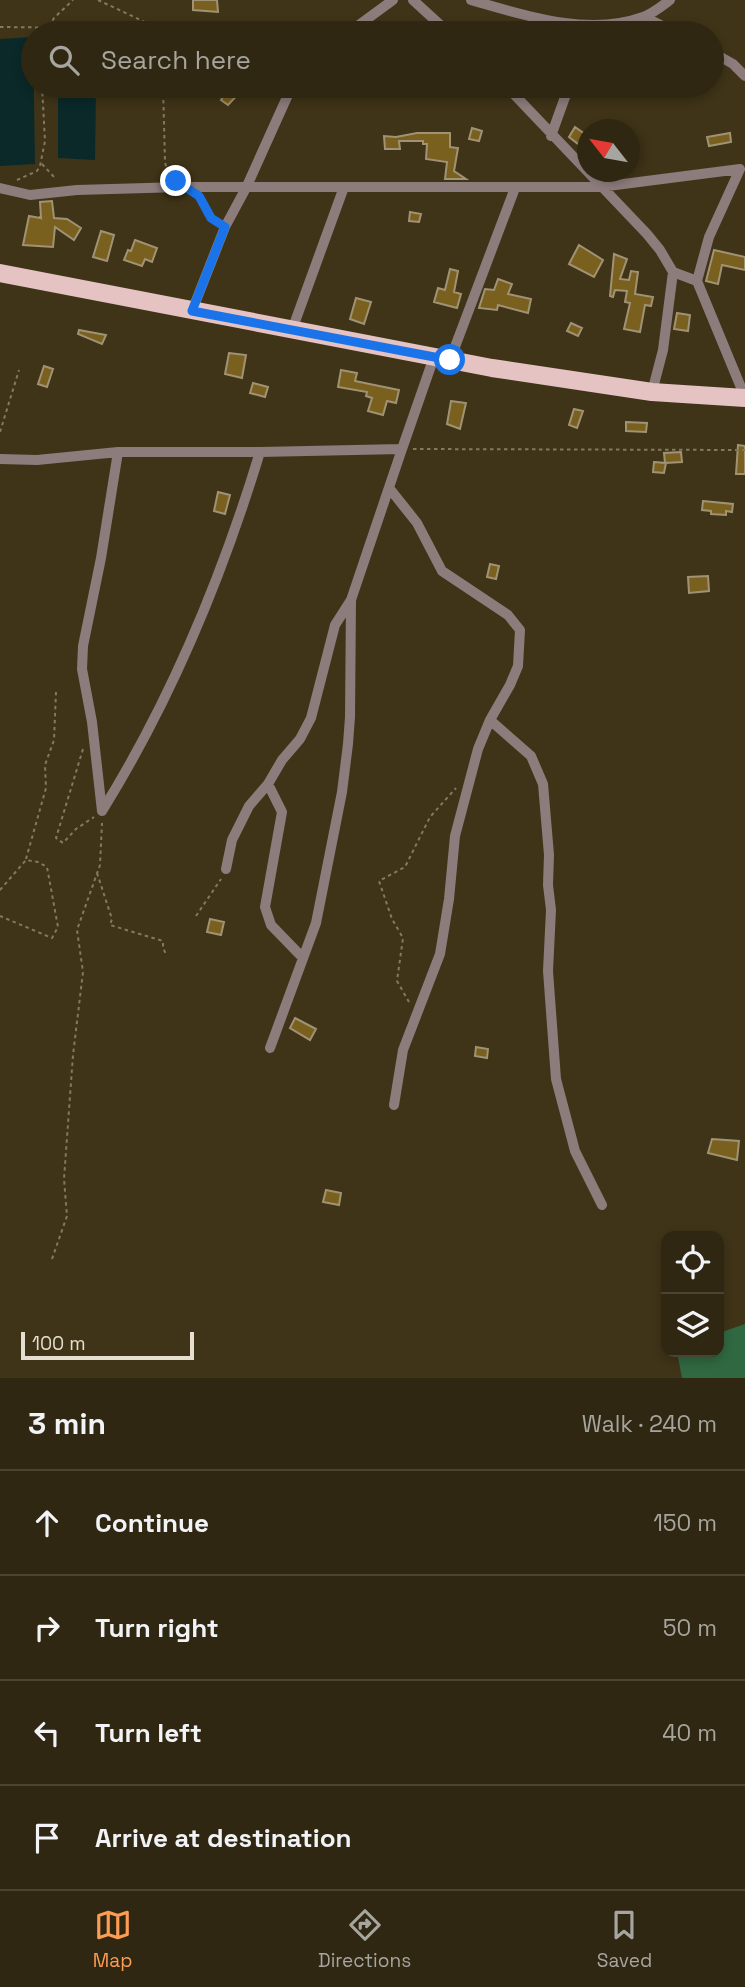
<!DOCTYPE html>
<html lang="en">
<head>
<meta charset="utf-8">
<style>
  :root { --surface:#2f2712; --page:#372f1b; --text:#f1f3f6; --muted:#a7a59f; --line:#4a4432; --accent:#fd9c55 }
  body { margin:0; font-family:"Space Grotesk",sans-serif; background:var(--page); color:var(--text) }
  .controls { position:absolute; right:21px; bottom:21px; display:grid; overflow:hidden; border-radius:14px; box-shadow:0 4px 10px #0003 }
  .controls button { width:63px; height:63px; display:grid; place-items:center; padding:0; border:0; border-bottom:2px solid var(--line); background:var(--surface); color:var(--text); font:35px sans-serif }
  .compass { position:absolute; left:577px; top:119px; width:63px; height:63px; border-radius:50%; background:var(--surface); box-shadow:0 4px 10px #0003; rotate:301deg }
  .scale { position:absolute; left:21px; bottom:18px; width:173px; box-sizing:border-box; padding-left:7px; border:4px solid #e6dfcf; border-top:0; font-size:19px; line-height:24px; white-space:nowrap; color:#e6dfcf; -webkit-text-stroke:5px #3f3418; paint-order:stroke }
  .stop { position:absolute; width:21px; height:21px; margin:-16px; border:5px solid #1a73e8; border-radius:50%; background:#fff }
  .stop.end { background:#1a73e8; border-color:#fff; box-shadow:0 2px 7px #0008 }
  .list { margin:0; padding:0; list-style:none }
  h2 { display:flex; justify-content:space-between; align-items:center; height:91px; margin:0; padding:0 28px; font-size:30px }
  h2 small { font-size:23px; font-weight:400; color:var(--muted) }
  .list li { display:grid; grid-template-columns:46px 1fr auto; gap:21px; align-items:center; box-sizing:border-box; height:105px; padding:0 28px; border-top:2px solid var(--line) }
  .list b { display:block; font-size:26px; white-space:nowrap }
  .list em { font-size:23px; font-style:normal; color:var(--muted) }
  .icon { flex:none; width:38px; height:38px; fill:none; stroke:currentColor; stroke-width:2; stroke-linecap:round; stroke-linejoin:round }
  .map { position:relative; flex:none; width:745px; height:1378px; overflow:hidden }
  .search { position:absolute; background:var(--surface); box-shadow:0 4px 10px #0003; left:21px; right:21px; top:21px; height:77px; display:flex; align-items:center; gap:18px; box-sizing:border-box; padding:0 24px; border-radius:38px; color:var(--muted); font-size:26px }
  .sheet { height:511px; background:var(--surface) }
  nav { display:flex; justify-content:space-around; align-items:center; box-sizing:border-box; height:98px; border-top:2px solid var(--line); background:var(--surface); font-size:19px; color:var(--muted) }
  nav a { display:grid; justify-items:center; gap:4px }
  nav .on { color:var(--accent) }
  .map>svg:first-child { display:block }
  .green { fill:#306841 }
  .water { fill:#0b2929 }
  .building { fill:#7a601e; stroke:#a09274; stroke-width:2 }
  .lines { fill:none; stroke-linecap:round; stroke-linejoin:round }
  .path { stroke:#827961; stroke-width:2; stroke-dasharray:3.5 3.5; stroke-linecap:butt }
  .street { stroke:#8d7c7c; stroke-width:10 }
  .primary { stroke:#e5c3c3; stroke-width:18 }
  .route { stroke:#1a73e8; stroke-width:9 }
</style>
</head>
<body>
<div class="map">
<svg width="745" height="1378" viewBox="0 0 745 1378">
  <rect width="100%" height="100%" fill="#3f3418"/>
  <path class="green" d="M745,1324V1378H682L677,1352H719V1333Z"/>
  <path class="water" d="M33,37L35,164L0,166V39Z
    M58,86H96L95,160L58,158Z"/>
  <path class="building" d="M193,0H217L218,12L193,10Z
    M229,88L243,89L228,105L221,100Z
    M575,127L585,134L578,144L569,137Z
    M472,128L482,131L479,141L469,139Z
    M417,133H450V147L458,148L454,171L466,179H445L447,162L426,159L427,144H423V141H399L400,149H385L384,136L396,137Z
    M730,133L731,142L709,146L707,137Z
    M52,201L54,218L67,219L81,228L74,240L55,227L53,247L23,245L29,216L40,218L39,217L41,218L40,202Z
    M410,212L421,214L419,222L409,221Z
    M101,231L114,235L107,261L93,257Z
    M135,240L157,248L152,262L145,259L142,266L124,260L128,250L131,251Z
    M579,245L603,260L594,277L569,264Z
    M714,250L745,257V270L722,265L718,284L706,281Z
    M614,254L627,259L620,279L629,280L631,271L638,272L635,294L653,297L651,306L645,305L640,332L624,329L630,303L625,302L627,291L615,290L613,297L610,296Z
    M450,269L458,271L454,292L461,294L457,308L434,302L438,288L445,290Z
    M498,279L512,284L508,294L531,299L528,313L498,305L497,310L479,308L485,289L494,290Z
    M356,298L371,302L364,324L350,319Z
    M677,313L690,315L688,331L674,329Z
    M571,323L582,328L578,336L567,331Z
    M79,330L106,335L102,344L78,334Z
    M229,353L246,355L242,378L225,374Z
    M44,366L53,369L47,387L38,384Z
    M341,370L357,373L355,381L399,390L396,403L387,401L383,415L368,411L372,398L366,396L367,392L338,387Z
    M253,383L268,387L265,397L250,393Z
    M451,401L466,403L460,429L447,424Z
    M574,409L583,411L577,428L569,425Z
    M626,422L647,423L646,432L626,431Z
    M738,445L745,446V474H736Z
    M681,452L682,462L665,463L664,453Z
    M654,462L666,463L664,473L653,472Z
    M218,492L230,495L225,514L214,511Z
    M703,501L733,504L732,512L726,511V515L711,514V511L702,510Z
    M490,564L499,566L496,579L487,577Z
    M708,576L709,591L689,593L688,577Z
    M210,919L224,922L221,935L207,932Z
    M295,1018L316,1029L310,1040L290,1028Z
    M476,1047L488,1049L487,1058L475,1056Z
    M712,1139L739,1141L737,1160L708,1153Z
    M326,1190L341,1193L339,1205L323,1202Z"/>
  <g class="lines">
    <path class="path" d="M98,0L149,24L159,33
      M0,27L88,28L124,23L149,24
      M46,33L54,18L73,0
      M163,86L165,162L167,171L173,177
      M42,164L55,178
      M17,180L37,171L40,166L45,141L42,86
      M201,199L211,218L215,221
      M0,432L19,370
      M413,449L745,450
      M83,749L56,838L63,843L76,829L94,817
      M26,859L46,788L45,765L54,740L56,692
      M97,873L112,919L110,925L163,941V948L167,956
      M0,890L26,860L38,862L47,867L58,927L52,938L0,916
      M196,916L221,879
      M409,1002L397,981L403,938L392,919L379,881L405,867L430,817L456,788
      M52,1259L67,1216L64,1179L73,1055L83,972L77,930L100,865L102,823"/>
    <path class="street" d="M413,0L449,33
      M471,0C523,15 588,37 643,17C652,14 662,6 670,0
      M644,17L677,33
      M348,33L393,0
      M712,52L733,64L745,76
      M506,86L647,234L660,250L673,272L663,350L652,392
      M551,136L569,86
      M0,188L30,195L77,190L181,187H600L740,169L709,237L697,281L745,397
      M673,272L697,281
      M192,311L225,227L246,188L292,86
      M292,330L344,187
      M450,360L515,188
      M0,459L37,460L118,452H260L402,449L434,357
      M390,489L417,523L442,571L508,615L520,630L518,666L510,685L490,720L531,756L543,784L549,855L548,885L551,910L548,971L556,1079L575,1151L602,1205
      M268,784L282,812L265,907L271,925L303,958
      M102,811C171,700 222,577 260,452
      M102,811L92,722L82,669L83,646L101,558L118,452
      M226,869L232,840L249,806L268,784L282,760L300,739L311,718L335,625L351,600
      M270,1048L316,923L342,792L348,744L350,717L351,600L402,449
      M394,1105L403,1050L440,954L449,899L455,836L478,749L490,720"/>
    <path class="primary" d="M0,273L492,368L652,392L745,398"/>
  </g>
  <g class="lines">
    <path class="route" d="M176,181L199,196L211,218L225,227L192,311L450,360"/>
  </g>
</svg>
<div class="controls">
<button><svg class="icon" aria-label="locate" viewBox="0 0 24 24"><circle cx="12" cy="12" r="6"/><path d="M12 2v4M12 18v4M2 12h4M18 12h4"/></svg></button>
<button><svg class="icon" aria-label="layers" viewBox="0 0 24 24"><path d="M12 4l9 5-9 5-9-5zM3 14l9 5 9-5"/></svg></button>
</div>
<svg class="compass" viewBox="-18 -18 36 36"><path d="M0-13l5 13h-10z" fill="#e53935"/><path d="M0 13l5-13h-10z" fill="#a7a59f"/></svg>
<div class="scale">100 m</div>
<div class="stop" style="left:450px;top:360px"></div>
<div class="stop end" style="left:176px;top:181px"></div>
<div class="search"><svg class="icon" aria-label="search" viewBox="0 0 24 24"><circle cx="10" cy="10" r="6"/><path d="M15 15l6 6"/></svg>Search here</div>
</div>
<section class="sheet">
<h2>3 min<small>Walk · 240 m</small></h2>
<ul class="list">
<li><svg class="icon" aria-label="ahead" viewBox="0 0 24 24"><path d="M12 20V5M6 11l6-6 6 6"/></svg><div><b>Continue</b></div><em>150 m</em></li>
<li><svg class="icon" aria-label="right" viewBox="0 0 24 24"><path d="M7 20v-9h11M14 6l5 5-5 5"/></svg><div><b>Turn right</b></div><em>50 m</em></li>
<li><svg class="icon" aria-label="left" viewBox="0 0 24 24"><path d="M17 20v-9H6M10 6l-5 5 5 5"/></svg><div><b>Turn left</b></div><em>40 m</em></li>
<li><svg class="icon" aria-label="arrive" viewBox="0 0 24 24"><path d="M6 21V4h12l-3 4 3 4H6"/></svg><div><b>Arrive at destination</b></div></li>
</ul>
</section>
<nav>
<a class="on"><svg class="icon" aria-label="map" viewBox="0 0 24 24"><path d="M3 6l6-2 6 2 6-2v14l-6 2-6-2-6 2zM9 4v14M15 6v14"/></svg>Map</a>
<a><svg class="icon" aria-label="directions" viewBox="0 0 24 24"><path d="M12 3l9 9-9 9-9-9zM9 14v-3h6M13 9l2 2-2 2"/></svg>Directions</a>
<a><svg class="icon" aria-label="saved" viewBox="0 0 24 24"><path d="M7 4h10v16l-5-4-5 4z"/></svg>Saved</a>
</nav>
</body>
</html>
